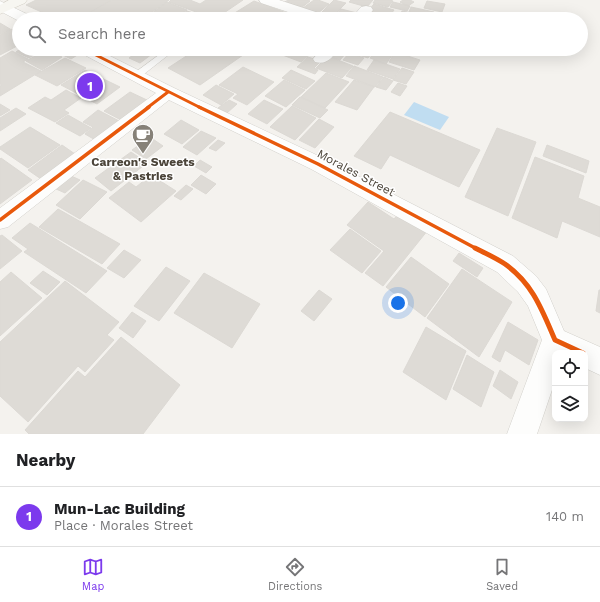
<!DOCTYPE html>
<html lang="en">
<head>
<meta charset="utf-8">
<style>
  :root { --surface:#fff; --page:#f6f6f6; --text:#202124; --muted:#757577; --line:#e0e0e0; --accent:#7c3aed }
  body { margin:0; font-family:"Work Sans",sans-serif; background:var(--page); color:var(--text) }
  .controls { position:absolute; right:12px; bottom:12px; display:grid; overflow:hidden; border-radius:8px; box-shadow:0 4px 16px #0002 }
  .controls button { width:36px; height:36px; display:grid; place-items:center; padding:0; border:0; border-bottom:1px solid var(--line); background:var(--surface); color:var(--text); font:20px sans-serif }
  .you { position:absolute; left:398px; top:303px; width:14px; height:14px; margin:-10px; border:3px solid #fff; border-radius:50%; background:#1a73e8; box-shadow:0 0 0 6px #1a73e833 }
  .badge { display:grid; place-items:center; width:26px; height:26px; border-radius:50%; background:var(--accent); color:#fff; font-size:13px; font-weight:700 }
  .pin { position:absolute; translate:-50% -50%; border:2px solid #fff; box-shadow:0 1px 4px #0006 }
  .list { margin:0; padding:0; list-style:none }
  h2 { display:flex; justify-content:space-between; align-items:center; height:52px; margin:0; padding:0 16px; font-size:17px }
  h2 small { font-size:13px; font-weight:400; color:var(--muted) }
  .list li { display:grid; grid-template-columns:26px 1fr auto; gap:12px; align-items:center; box-sizing:border-box; height:60px; padding:0 16px; border-top:1px solid var(--line) }
  .list b { display:block; font-size:15px; white-space:nowrap }
  .list p { margin:0; font-size:13px; white-space:nowrap; color:var(--muted) }
  .list em { font-size:13px; font-style:normal; color:var(--muted) }
  .icon { flex:none; width:22px; height:22px; fill:none; stroke:currentColor; stroke-width:2; stroke-linecap:round; stroke-linejoin:round }
  .map { position:relative; flex:none; width:600px; height:434px; overflow:hidden }
  .search { position:absolute; background:var(--surface); box-shadow:0 4px 16px #0002; left:12px; right:12px; top:12px; height:44px; display:flex; align-items:center; gap:10px; box-sizing:border-box; padding:0 14px; border-radius:22px; color:var(--muted); font-size:15px }
  .sheet { height:112px; background:var(--surface) }
  nav { display:flex; justify-content:space-around; align-items:center; box-sizing:border-box; height:56px; border-top:1px solid var(--line); background:var(--surface); font-size:11px; color:var(--muted) }
  nav a { display:grid; justify-items:center; gap:2px }
  nav .on { color:var(--accent) }
  .map>svg:first-child { display:block }
  .water { fill:#c0ddf1 }
  .building { fill:#dedbd6; stroke:#dcd9d4 }
  .lines { fill:none; stroke-linecap:round; stroke-linejoin:round }
  .lane-casing { stroke:#d2d0cb; stroke-width:1 }
  .street-casing { stroke:#d2d0cb; stroke-width:1 }
  .secondary-casing { stroke:#d3cfc5; stroke-width:1 }
  .lane { fill:#fdfdfc; fill-rule:evenodd }
  .street { fill:#fdfdfc; fill-rule:evenodd }
  .secondary { fill:#f7f6f1; fill-rule:evenodd }
  .cycleway-far2-casing { stroke:#fff; stroke-width:5 }
  .cycleway-far1-casing { stroke:#fff; stroke-width:6 }
  .cycleway-casing { stroke:#fff; stroke-width:8 }
  .cycleway-far2 { stroke:#e8590c; stroke-width:3 }
  .cycleway-far1 { stroke:#e8590c; stroke-width:3.5 }
  .cycleway { stroke:#e8590c; stroke-width:5 }
  .labels { text-anchor:middle; dominant-baseline:central; stroke-width:3; stroke-linejoin:round; paint-order:stroke }
  .poi-label { font-size:12px; font-weight:bold; fill:#4b4439; stroke:#fff }
  .street-label { font-size:12px; fill:#4b4439; stroke:#fff }
</style>
</head>
<body>
<div class="map">
<svg width="600" height="434" viewBox="0 0 600 434">
  <rect width="100%" height="100%" fill="#f4f2ee"/>
  <path class="water" d="M414,102L449,117L440,130L404,115Z"/>
  <path class="building" d="M36,0H111L78,19H57L26,5Z
    M112,0H169L142,19L80,18Z
    M171,0H190L200,4L206,0H243L215,19L169,2Z
    M288,0H308L310,1L301,8L285,2Z
    M314,0H318L329,4L317,14L303,8Z
    M334,0L346,3L331,18L319,15Z
    M351,0H373L367,7L349,2Z
    M375,0H390L393,1L388,7L373,3Z
    M403,0H410L414,2L408,6L400,2Z
    M254,1L303,19H225Z
    M427,1L445,4L442,12L424,8Z
    M167,2L187,10L174,19H144Z
    M393,2L410,6L407,11L390,7Z
    M374,4L394,10L388,18L367,12Z
    M411,7L434,12L432,17L409,12Z
    M341,9L361,14L357,19H332Z
    M187,11L199,15L194,19H175Z
    M402,11L427,16L425,19H407L399,17Z
    M366,13L389,19H360Z
    M0,23L10,29L0,34Z
    M11,29L19,33V45L0,55V35Z
    M20,49H45L29,58L16,52Z
    M113,49H134L126,55Z
    M141,49H150L156,51L140,63L129,58Z
    M197,49H230L243,55L200,85L168,68Z
    M236,49H253L246,54Z
    M274,49H298L310,54L301,62L272,51Z
    M301,49H328L320,56Z
    M335,49H337L347,52L340,60L328,56Z
    M339,49H375L368,58Z
    M377,49H388L395,51L386,64L370,58Z
    M396,49H421L417,55Z
    M46,50L62,57L42,70L26,61Z
    M69,50L79,54L71,59L61,54Z
    M12,51L28,59L23,62L41,71L0,96V86L2,85L0,84V58Z
    M395,52L420,60L414,70L389,62Z
    M349,53L364,58L358,65L343,60Z
    M328,56L353,66L342,78L316,68Z
    M308,57L321,61L314,68L318,70L315,74L297,67Z
    M65,58L86,68L57,86L35,75Z
    M374,60L400,69L393,79L367,70Z
    M354,66L383,77L375,87L346,76Z
    M243,67L274,82L247,105L233,98L238,94L219,85Z
    M402,68L414,72L406,84L393,80Z
    M85,70L120,87L97,104L61,85Z
    M291,70L315,81L306,89L282,78Z
    M326,73L349,82L325,108L301,97Z
    M384,77L393,81L386,90L376,87Z
    M284,80L305,90L286,107L265,96Z
    M354,80L374,87L357,110L335,102Z
    M398,83L407,86L400,96L391,92Z
    M216,85L234,94L221,105L203,95Z
    M66,90L81,98L64,110L69,113L55,122L28,108L45,97L51,100Z
    M130,92L149,101L123,121L104,111Z
    M300,97L328,110L320,118L292,105Z
    M229,100L237,104L227,113L218,108Z
    M264,100L283,109L267,124L248,114Z
    M0,104L10,110L0,116Z
    M292,106L316,118L295,140L270,127Z
    M16,108L26,114L0,131V118Z
    M98,110L121,122L97,141L85,134L93,127L83,122Z
    M390,112L480,150L459,187L390,155L381,169L354,156Z
    M68,115L91,128L80,136L56,123Z
    M319,119L334,127L315,148L299,140Z
    M181,120L199,130L182,144L164,134Z
    M30,127L60,145L28,168L0,149V147Z
    M497,128L536,142L508,216L465,197Z
    M201,131L216,138L197,155L183,147Z
    M150,137L163,146L146,159L132,150Z
    M218,140L225,143L216,151L209,148Z
    M62,145L75,154L41,179L28,170Z
    M547,145L589,161L586,173L543,156Z
    M131,152L147,163L111,191L95,178Z
    M535,157L584,176L578,198L600,207V237L562,221L557,238L512,218Z
    M1,158L32,180L0,204V159Z
    M200,160L212,167L206,173L194,166Z
    M69,175L80,180L65,193L54,188Z
    M151,175L176,191L141,222L109,198L129,182L136,187Z
    M201,175L216,184L206,194L191,185Z
    M83,180L107,192L80,219L56,205Z
    M186,185L193,189L181,200L174,196Z
    M368,202L394,219L400,212L428,230L383,286L365,273L384,251L347,225Z
    M58,209L120,244L102,264L39,227Z
    M30,223L107,271L86,293L24,252L28,249L12,238Z
    M350,229L381,251L362,273L330,250Z
    M2,235L22,251L0,269V236Z
    M124,250L141,260L124,278L107,268Z
    M459,253L483,268L477,277L453,261Z
    M411,257L449,284L425,317L386,287Z
    M166,267L190,281L159,321L134,306Z
    M462,269L512,302L479,357L427,318Z
    M43,271L60,282L47,295L30,283Z
    M11,272L42,298L0,336V282Z
    M204,273L260,304L232,348L174,313Z
    M65,281L119,322L107,335L114,340L85,372L78,366L28,422L0,396V342Z
    M319,290L332,299L314,321L301,311Z
    M599,290H600V313L596,311Z
    M132,312L146,321L133,338L119,328Z
    M508,322L538,340L529,365L505,350L500,362L492,357Z
    M426,327L466,351L446,400L403,372Z
    M121,337L180,385L143,434H29L25,430L78,371L85,377Z
    M467,355L494,372L481,407L453,389Z
    M500,370L518,382L511,399L493,386Z"/>
  <g class="lines">
    <g class="lane-casing">
      <path id="lane" d="M167,49H176L139,78H133L132,76L133,74Z"/>
    </g>
    <g class="street-casing">
      <path id="street" d="M259,0H279L328,16L330,19H309L261,3Z
        M0,1L31,16L33,19H19V21L0,11Z
        M366,6L371,7L373,10L366,19H351L361,7Z
        M76,49H96L174,88L325,159L513,256L536,276L546,289L564,331L600,347V375L585,368V353H555V381L537,434H507L542,340L528,306L518,292L497,272L311,169L169,100L8,227L0,229V208L156,93L79,52Z
        M322,49H338C332,58 327,65 315,62L313,59Z"/>
    </g>
    <g class="secondary-casing">
      <path id="secondary" d="M9,0H27L25,3L0,14V5Z"/>
    </g>
    <use href="#lane" class="lane"/>
    <use href="#street" class="street"/>
    <use href="#secondary" class="secondary"/>
    <g class="cycleway-far2-casing">
      <path id="cycleway-far2" d="M84,49L201,108
        M147,108L168,92"/>
    </g>
    <g class="cycleway-far1-casing">
      <path id="cycleway-far1" d="M199,107L318,164L477,249
        M0,220L149,107"/>
    </g>
    <g class="cycleway-casing">
      <path id="cycleway" d="M475,248C485,253 496,258 505,264C533,284 542,310 555,340L583,353"/>
    </g>
    <use href="#cycleway-far2" class="cycleway-far2"/>
    <use href="#cycleway-far1" class="cycleway-far1"/>
    <use href="#cycleway" class="cycleway"/>
  </g>
  <defs>
    <g id="cafe-pin" transform="scale(1.15)"><path d="M0 17L-7.5 6A9.5 9.5 0 1 1 7.5 6Z" fill="#868178" stroke="#fff"/><path d="M-5.5-4.5H6V0H3Q3 3.5 0 3.5H-2.5Q-5.5 3.5-5.5 0ZM3-3.2v2h1.7v-2ZM-6 4.5H4V6H-6Z" fill="#fff"/></g>
  </defs>
  <g fill-rule="evenodd">
    <use href="#cafe-pin" x="143" y="135"/>
  </g>
  <g class="labels">
    <g class="poi-label">
      <text x="143" y="162">Carreon's Sweets<tspan x="143" dy="14">&amp; Pastries</tspan></text>
    </g>
    <g class="street-label">
      <text transform="translate(356 173) rotate(28)">Morales Street</text>
    </g>
  </g>
</svg>
<div class="controls">
<button><svg class="icon" aria-label="locate" viewBox="0 0 24 24"><circle cx="12" cy="12" r="6"/><path d="M12 2v4M12 18v4M2 12h4M18 12h4"/></svg></button>
<button><svg class="icon" aria-label="layers" viewBox="0 0 24 24"><path d="M12 4l9 5-9 5-9-5zM3 14l9 5 9-5"/></svg></button>
</div>
<div class="you"></div>
<div class="pin badge" style="left:90px;top:86px">1</div>
<div class="search"><svg class="icon" aria-label="search" viewBox="0 0 24 24"><circle cx="10" cy="10" r="6"/><path d="M15 15l6 6"/></svg>Search here</div>
</div>
<section class="sheet">
<h2>Nearby<small></small></h2>
<ul class="list">
<li><span class="badge">1</span><div><b>Mun-Lac Building</b><p>Place · Morales Street</p></div><em>140 m</em></li>
</ul>
</section>
<nav>
<a class="on"><svg class="icon" aria-label="map" viewBox="0 0 24 24"><path d="M3 6l6-2 6 2 6-2v14l-6 2-6-2-6 2zM9 4v14M15 6v14"/></svg>Map</a>
<a><svg class="icon" aria-label="directions" viewBox="0 0 24 24"><path d="M12 3l9 9-9 9-9-9zM9 14v-3h6M13 9l2 2-2 2"/></svg>Directions</a>
<a><svg class="icon" aria-label="saved" viewBox="0 0 24 24"><path d="M7 4h10v16l-5-4-5 4z"/></svg>Saved</a>
</nav>
</body>
</html>
